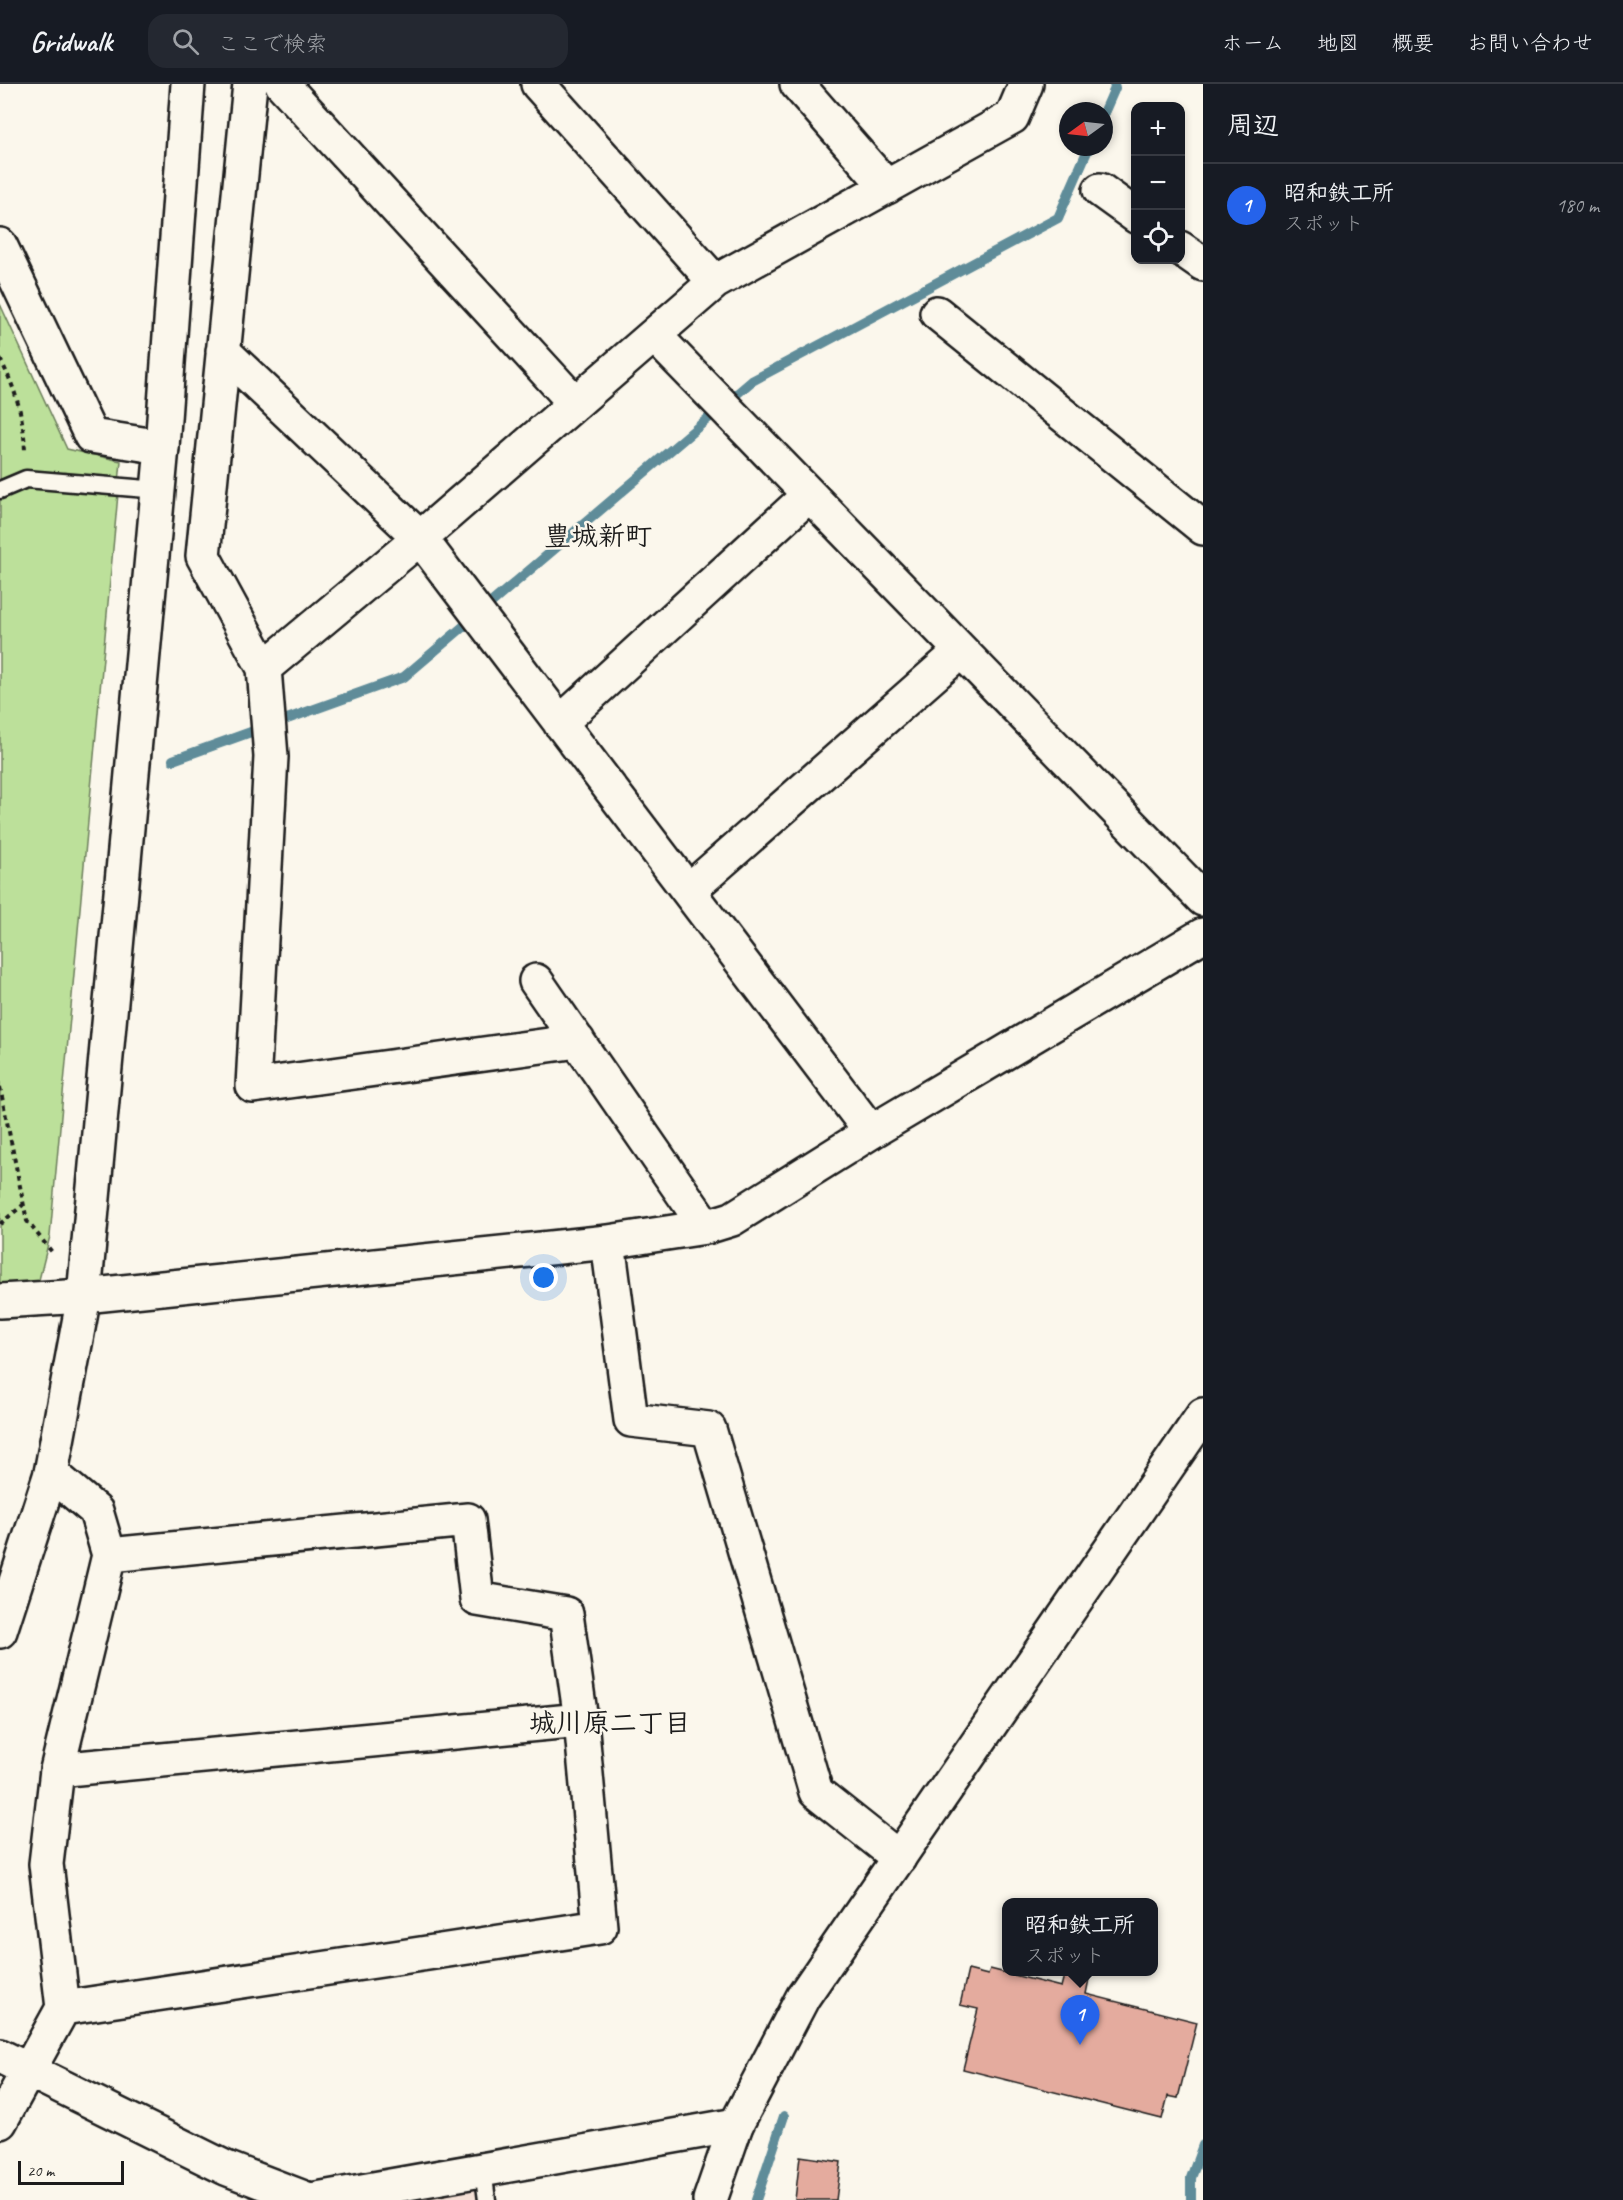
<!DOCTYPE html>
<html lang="ja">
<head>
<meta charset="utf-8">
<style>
  :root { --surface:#171b24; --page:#242831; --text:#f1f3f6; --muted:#9ea1a6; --line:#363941; --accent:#2563eb }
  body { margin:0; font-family:Caveat,"Klee One",sans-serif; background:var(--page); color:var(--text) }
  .controls { position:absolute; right:18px; top:18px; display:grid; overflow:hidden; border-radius:12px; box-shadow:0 3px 9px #0003 }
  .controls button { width:54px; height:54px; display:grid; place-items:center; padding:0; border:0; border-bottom:2px solid var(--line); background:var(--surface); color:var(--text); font:30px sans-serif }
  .compass { position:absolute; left:1059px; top:18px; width:54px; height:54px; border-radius:50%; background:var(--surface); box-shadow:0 3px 9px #0003; rotate:255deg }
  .scale { position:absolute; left:18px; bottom:15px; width:106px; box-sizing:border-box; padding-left:6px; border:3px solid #1c1c1c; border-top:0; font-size:16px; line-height:21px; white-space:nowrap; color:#1c1c1c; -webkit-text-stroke:4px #fbf7ec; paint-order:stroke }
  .you { position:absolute; left:544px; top:1194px; width:21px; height:21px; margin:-15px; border:4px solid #fff; border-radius:50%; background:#1a73e8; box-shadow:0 0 0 9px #1a73e833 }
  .badge { display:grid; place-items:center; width:39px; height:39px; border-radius:50%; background:var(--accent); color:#fff; font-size:20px; font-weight:700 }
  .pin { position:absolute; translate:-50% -50px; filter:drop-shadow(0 2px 3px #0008) }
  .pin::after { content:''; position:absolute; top:32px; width:21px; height:18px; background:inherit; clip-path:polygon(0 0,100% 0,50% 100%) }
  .popup { position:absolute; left:1002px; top:1814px; width:156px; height:78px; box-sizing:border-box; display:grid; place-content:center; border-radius:12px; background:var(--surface); filter:drop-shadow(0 2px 4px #0005); font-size:20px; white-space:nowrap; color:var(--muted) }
  .popup b { font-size:22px; color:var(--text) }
  .popup::after { content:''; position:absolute; left:50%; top:100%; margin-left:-12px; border:12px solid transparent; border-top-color:var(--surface) }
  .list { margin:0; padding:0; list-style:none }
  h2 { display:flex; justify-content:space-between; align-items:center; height:78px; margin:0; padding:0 24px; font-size:26px }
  h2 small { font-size:20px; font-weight:400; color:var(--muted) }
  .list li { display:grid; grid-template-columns:39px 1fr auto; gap:18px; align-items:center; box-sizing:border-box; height:84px; padding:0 24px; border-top:2px solid var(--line) }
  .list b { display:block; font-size:22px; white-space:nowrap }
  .list p { margin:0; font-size:20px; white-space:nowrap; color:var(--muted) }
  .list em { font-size:20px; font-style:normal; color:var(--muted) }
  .icon { flex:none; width:33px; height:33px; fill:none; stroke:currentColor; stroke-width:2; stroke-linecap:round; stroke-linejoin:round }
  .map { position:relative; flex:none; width:1203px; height:2116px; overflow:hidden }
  header { display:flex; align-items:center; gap:36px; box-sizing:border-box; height:84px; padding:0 30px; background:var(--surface); border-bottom:2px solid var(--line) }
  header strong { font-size:28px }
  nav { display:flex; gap:33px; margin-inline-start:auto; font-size:21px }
  .search { width:420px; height:54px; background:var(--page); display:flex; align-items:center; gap:15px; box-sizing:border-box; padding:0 21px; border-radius:18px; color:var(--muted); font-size:22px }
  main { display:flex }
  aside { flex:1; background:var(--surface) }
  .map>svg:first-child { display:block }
  .built { fill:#f4e0d5 }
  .green { fill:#bce09a; stroke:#6c7e5b; stroke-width:1.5 }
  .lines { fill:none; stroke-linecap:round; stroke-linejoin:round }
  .stream { stroke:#5f8c99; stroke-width:10 }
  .building { fill:#e4ab9e; stroke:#1c1c1c; stroke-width:1.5 }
  .lane-casing { stroke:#1c1c1c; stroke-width:21 }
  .street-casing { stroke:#1c1c1c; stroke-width:38 }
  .secondary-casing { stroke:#1c1c1c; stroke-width:38 }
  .path { stroke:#1c1c1c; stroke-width:4; stroke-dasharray:4.5 4.5; stroke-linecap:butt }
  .lane { stroke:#fbf7ec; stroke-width:16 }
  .street { stroke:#fbf7ec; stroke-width:33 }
  .secondary { stroke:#fbf7ec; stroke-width:33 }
  .labels { text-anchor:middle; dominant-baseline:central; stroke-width:5; stroke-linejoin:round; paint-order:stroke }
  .neighbourhood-label { font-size:27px; font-weight:bold; fill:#1c1c1c; stroke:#fbf7ec }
</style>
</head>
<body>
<header>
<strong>Gridwalk</strong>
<div class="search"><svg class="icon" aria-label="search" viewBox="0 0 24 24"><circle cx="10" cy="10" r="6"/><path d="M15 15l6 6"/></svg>ここで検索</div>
<nav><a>ホーム</a><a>地図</a><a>概要</a><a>お問い合わせ</a></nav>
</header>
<main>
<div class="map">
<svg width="1203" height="2116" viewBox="0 0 1203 2116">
  <rect width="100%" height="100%" fill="#fbf7ec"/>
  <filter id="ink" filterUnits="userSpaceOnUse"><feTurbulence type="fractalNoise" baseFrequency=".0167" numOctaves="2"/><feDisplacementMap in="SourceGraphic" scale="12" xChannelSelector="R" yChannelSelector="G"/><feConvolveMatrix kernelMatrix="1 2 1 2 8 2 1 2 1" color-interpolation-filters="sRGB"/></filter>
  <g filter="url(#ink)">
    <path class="built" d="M490,2100L493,2116H387Z"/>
    <path class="green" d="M0,220L67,365L121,377L50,1152L38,1200L0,1201Z"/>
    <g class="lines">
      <path class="stream" d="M1104,29L1115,4L1114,0
        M173,676L404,593L752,297L1058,134L1089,63
        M756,2116L784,2032
        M1191,2116V2094L1203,2061"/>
    </g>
    <path class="building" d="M990,1885L1061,1903L1065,1888H1081L1090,1890L1086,1910L1197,1938L1178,2014L1168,2012L1162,2035L963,1985L978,1925L960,1921L968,1886L988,1891Z
      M800,2072L841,2078L836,2116H795Z"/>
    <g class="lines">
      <g class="lane-casing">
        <path id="lane" d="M0,406L26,395L159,406
          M483,2086L487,2116"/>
      </g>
      <g class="street-casing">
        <path id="street" d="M250,0L203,472L264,584L420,454L715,198L1012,33L1026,0
          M282,0L575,319
          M538,0L715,198
          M797,0L887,103
          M1100,106L1136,132
          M0,161L91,352L162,363
          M1180,164L1203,180
          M937,229L1203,444
          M654,251L1203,815
          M223,267L420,454L871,1048
          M264,584L271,673L253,1002L578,957
          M560,639L809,411
          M688,807L961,567
          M536,897L706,1143
          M608,1158L631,1336L709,1345L816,1708L899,1774
          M0,1217L84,1212L608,1158L706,1143L732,1135L871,1048L1203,851
          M57,1686L581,1636
          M63,1924L600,1843L581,1636L566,1530L477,1515L468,1436L109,1471
          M0,1972L226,2084L309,2116
          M0,2038L63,1924L46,1780L57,1686L109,1471L96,1427L51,1389
          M311,2116L736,2041"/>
      </g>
      <g class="secondary-casing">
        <path id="secondary" d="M0,1547L51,1389L84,1212L162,363L188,0
          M710,2116L736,2041L803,1913L1203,1331"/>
      </g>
      <path class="path" d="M0,275C16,305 24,334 25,368
        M0,1003L27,1137L52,1168
        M0,1140L23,1121"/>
      <use href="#lane" class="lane"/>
      <use href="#street" class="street"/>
      <use href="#secondary" class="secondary"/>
    </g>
  </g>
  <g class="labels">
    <g class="neighbourhood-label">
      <text x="598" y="452">豊城新町</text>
      <text x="610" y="1639">城川原二丁目</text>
    </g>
  </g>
</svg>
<div class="controls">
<button>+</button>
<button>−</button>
<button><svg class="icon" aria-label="locate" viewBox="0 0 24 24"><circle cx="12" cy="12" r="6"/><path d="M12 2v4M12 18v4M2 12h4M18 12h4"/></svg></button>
</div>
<svg class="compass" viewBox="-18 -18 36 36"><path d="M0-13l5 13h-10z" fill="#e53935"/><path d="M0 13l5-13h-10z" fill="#9ea1a6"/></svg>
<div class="scale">20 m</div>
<div class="you"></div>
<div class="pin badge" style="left:1080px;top:1961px">1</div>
<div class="popup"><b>昭和鉄工所</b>スポット</div>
</div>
<aside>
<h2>周辺<small></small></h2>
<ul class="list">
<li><span class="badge">1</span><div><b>昭和鉄工所</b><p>スポット</p></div><em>180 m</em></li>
</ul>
</aside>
</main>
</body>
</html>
